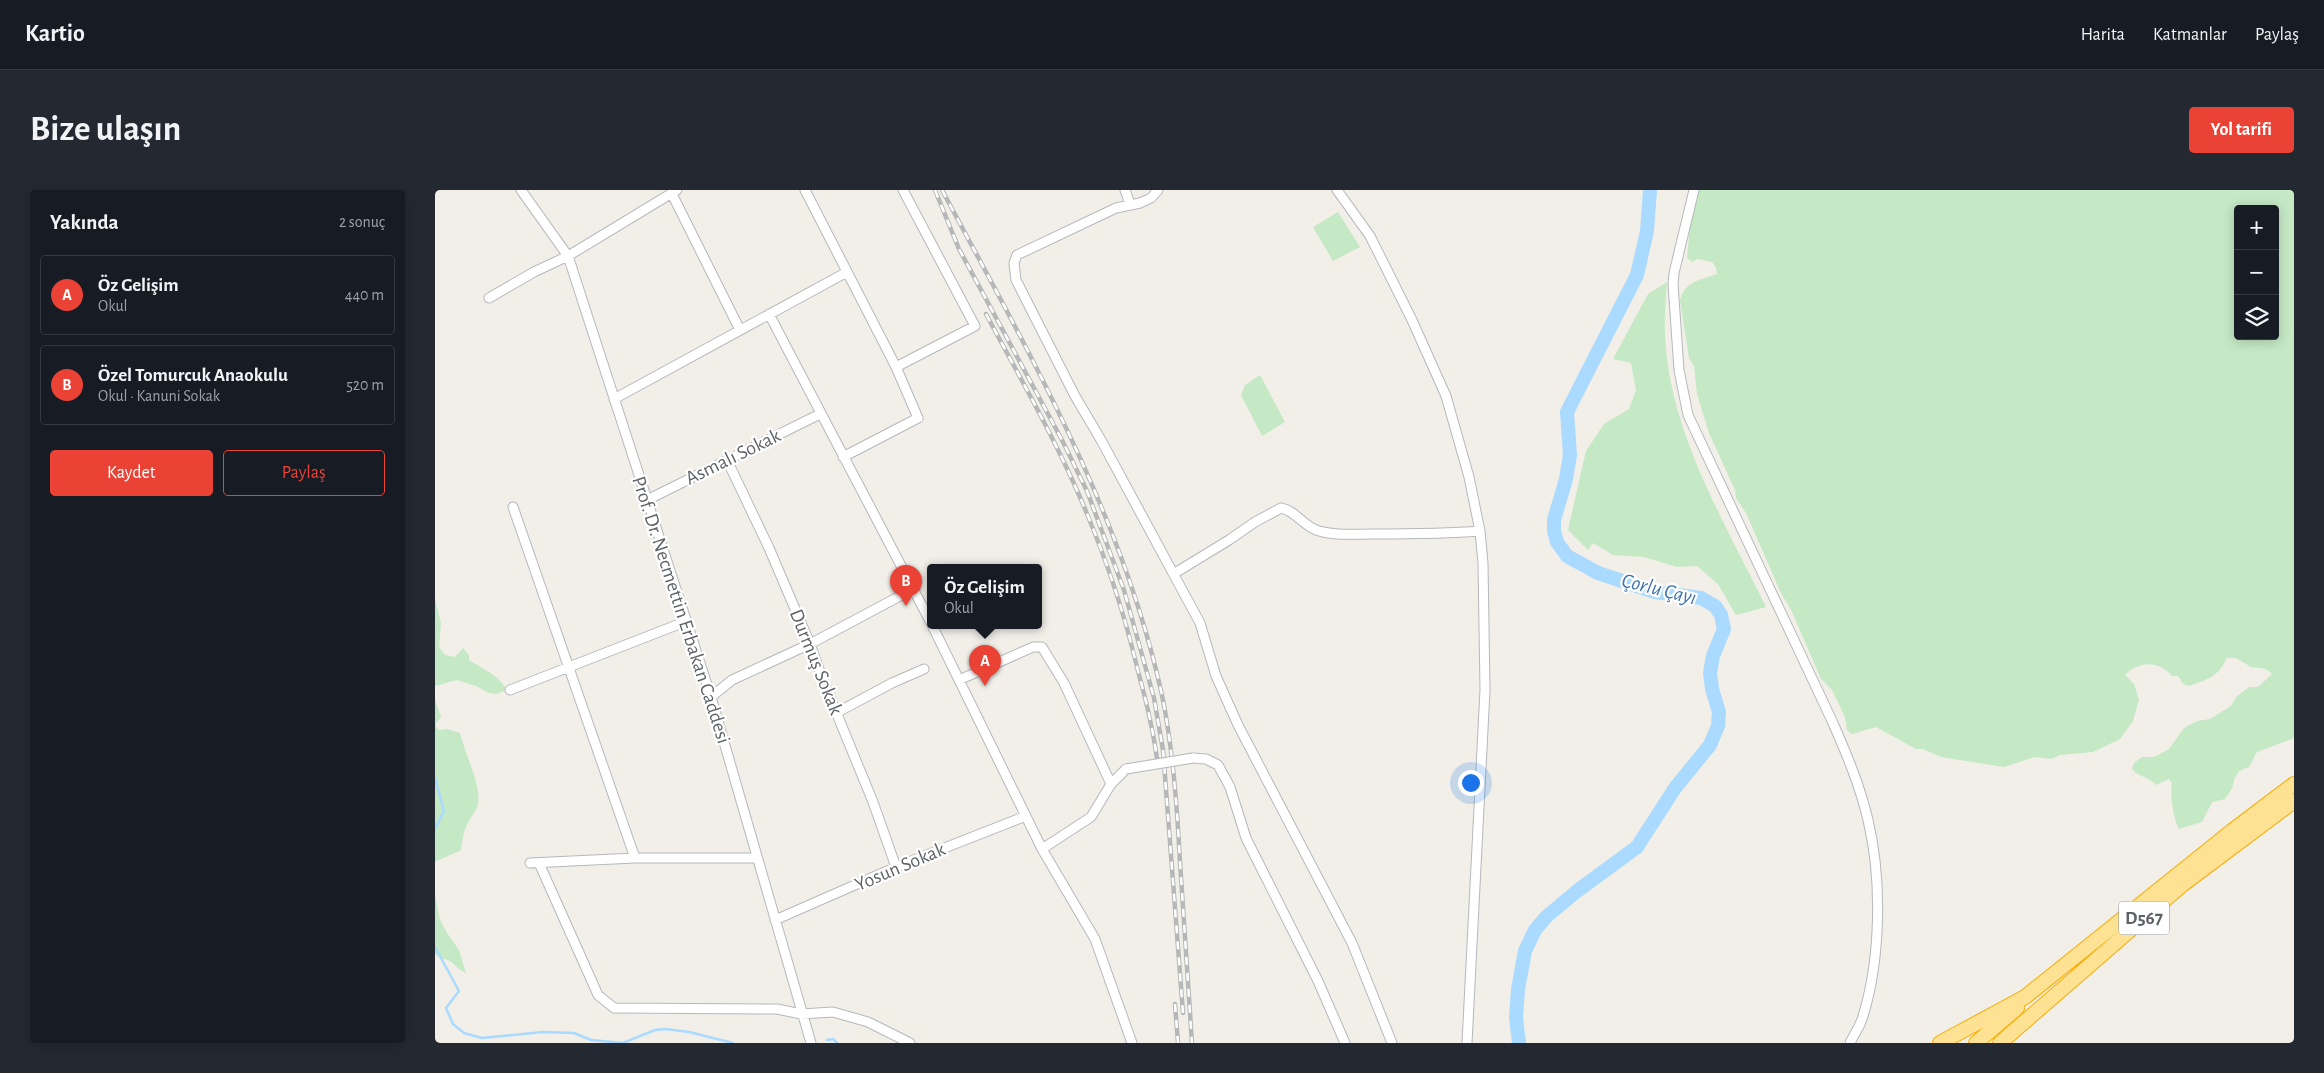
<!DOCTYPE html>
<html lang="tr">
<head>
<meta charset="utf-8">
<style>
  :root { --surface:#171b24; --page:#242831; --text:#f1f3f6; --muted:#9ea1a6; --line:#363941; --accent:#ea4335 }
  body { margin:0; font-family:"Alegreya Sans",sans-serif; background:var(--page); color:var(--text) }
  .controls { position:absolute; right:15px; top:15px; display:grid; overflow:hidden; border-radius:5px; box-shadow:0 2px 12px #0003 }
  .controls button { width:45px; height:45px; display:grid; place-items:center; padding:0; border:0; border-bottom:1px solid var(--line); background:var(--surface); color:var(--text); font:25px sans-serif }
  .you { position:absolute; left:1035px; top:592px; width:18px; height:18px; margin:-12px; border:4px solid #fff; border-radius:50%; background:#1a73e8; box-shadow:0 0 0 8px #1a73e833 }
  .badge { display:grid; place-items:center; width:32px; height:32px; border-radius:50%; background:var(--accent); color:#fff; font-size:16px; font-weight:700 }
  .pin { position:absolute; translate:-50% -41px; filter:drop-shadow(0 1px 2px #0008) }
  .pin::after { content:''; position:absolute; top:26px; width:18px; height:15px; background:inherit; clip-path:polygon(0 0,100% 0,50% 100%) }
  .popup { position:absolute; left:492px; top:374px; width:115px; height:65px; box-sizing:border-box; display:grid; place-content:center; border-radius:5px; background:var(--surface); filter:drop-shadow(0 1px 4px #0005); font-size:16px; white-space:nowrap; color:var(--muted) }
  .popup b { font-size:19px; color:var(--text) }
  .popup::after { content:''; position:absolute; left:50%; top:100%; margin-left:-10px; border:10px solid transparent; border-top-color:var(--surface) }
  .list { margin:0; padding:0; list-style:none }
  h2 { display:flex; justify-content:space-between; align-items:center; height:65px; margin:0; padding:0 20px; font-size:21px }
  h2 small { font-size:16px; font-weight:400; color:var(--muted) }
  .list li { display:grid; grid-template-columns:32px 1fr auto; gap:15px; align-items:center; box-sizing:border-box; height:80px; margin:0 10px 10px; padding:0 10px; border:1px solid var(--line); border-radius:5px }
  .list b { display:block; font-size:19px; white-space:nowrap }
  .list p { margin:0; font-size:16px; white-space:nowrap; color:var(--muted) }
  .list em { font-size:16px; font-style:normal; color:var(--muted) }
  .actions { display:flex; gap:10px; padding:15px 20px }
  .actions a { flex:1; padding:11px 0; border:1px solid var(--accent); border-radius:5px; text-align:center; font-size:18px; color:var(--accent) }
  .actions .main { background:var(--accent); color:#fff }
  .icon { flex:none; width:28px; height:28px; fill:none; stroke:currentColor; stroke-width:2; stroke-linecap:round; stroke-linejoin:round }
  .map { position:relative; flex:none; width:1859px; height:853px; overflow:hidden; border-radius:5px }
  header { display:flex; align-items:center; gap:30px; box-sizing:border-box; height:70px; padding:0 25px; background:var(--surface); border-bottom:1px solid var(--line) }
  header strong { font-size:24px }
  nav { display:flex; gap:28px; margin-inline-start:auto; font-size:18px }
  .intro { display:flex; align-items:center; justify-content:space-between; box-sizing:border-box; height:120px; padding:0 30px }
  h1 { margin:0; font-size:35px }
  .button { padding:12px 22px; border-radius:5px; background:var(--accent); color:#fff; font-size:18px; font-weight:700 }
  main { display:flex; gap:30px; padding:0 30px }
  aside { flex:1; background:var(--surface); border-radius:5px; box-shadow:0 2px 12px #0003 }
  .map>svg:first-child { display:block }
  .green { fill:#c5e8c5; fill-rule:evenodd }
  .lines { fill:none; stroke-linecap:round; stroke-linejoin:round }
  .stream { stroke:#aadaff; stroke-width:2.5 }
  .river { stroke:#aadaff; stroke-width:14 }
  .minor-casing { stroke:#b5b8bc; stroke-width:11 }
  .highway-casing { stroke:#f9ab00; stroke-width:16 }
  .minor { stroke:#fff; stroke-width:9 }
  .highway { stroke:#fde293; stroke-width:14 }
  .rail-casing { stroke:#b6b7b8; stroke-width:4.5 }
  .rail { stroke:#fff; stroke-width:2.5; stroke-dasharray:8; stroke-linecap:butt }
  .minor-bridge-casing { stroke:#b5b8bc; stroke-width:11; stroke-linecap:butt }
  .minor-bridge { stroke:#fff; stroke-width:9 }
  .labels { text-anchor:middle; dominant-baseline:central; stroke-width:4.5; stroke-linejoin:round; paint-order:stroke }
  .shield { fill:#fff; stroke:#8f9295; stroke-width:1 }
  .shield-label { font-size:19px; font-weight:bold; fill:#5f6368 }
  .street-label { font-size:20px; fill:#5f6368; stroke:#fff }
  .water-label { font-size:21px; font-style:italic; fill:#4174aa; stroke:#fff }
</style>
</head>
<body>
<header>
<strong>Kartio</strong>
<nav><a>Harita</a><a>Katmanlar</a><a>Paylaş</a></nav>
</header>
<div class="intro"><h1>Bize ulaşın</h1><a class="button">Yol tarifi</a></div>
<main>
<aside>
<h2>Yakında<small>2 sonuç</small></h2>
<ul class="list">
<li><span class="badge">A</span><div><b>Öz Gelişim</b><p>Okul</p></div><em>440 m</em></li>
<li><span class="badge">B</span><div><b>Özel Tomurcuk Anaokulu</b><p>Okul · Kanuni Sokak</p></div><em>520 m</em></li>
</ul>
<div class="actions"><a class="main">Kaydet</a><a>Paylaş</a></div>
</aside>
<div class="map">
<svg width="1859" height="853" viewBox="0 0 1859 853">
  <rect width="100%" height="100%" fill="#f1efe8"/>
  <path class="green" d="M1264,0H1859V548L1822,562L1814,577C1799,581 1801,587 1797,598C1795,602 1792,606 1790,609L1777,612L1767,632L1744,639C1738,627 1735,606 1737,593L1734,589L1721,595C1714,587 1704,587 1697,579L1699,573L1707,567H1719L1734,559L1749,538L1762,531L1775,529L1796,516L1801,507L1814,497H1823L1837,484L1831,479L1816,477L1801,468H1792C1782,488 1773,489 1754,496L1748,494L1743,486H1737C1725,471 1704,470 1690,485L1699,494L1704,510L1698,531L1685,549L1658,562L1625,565L1616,569L1600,567L1569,577L1506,567L1488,559H1481L1441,537L1417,544L1412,540L1410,527L1397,500L1386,489L1357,422L1345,401L1311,323L1301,308L1300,300L1274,243L1262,204L1259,176L1254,168L1245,111C1249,91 1266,90 1282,84L1281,77L1277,72L1262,69L1257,72L1252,68L1255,36ZM1803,19H1840V146H1803Z
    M903,22L925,57L898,71L878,37Z
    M1232,92C1231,108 1229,125 1230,141C1232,238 1289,331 1331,417L1301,425L1283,394L1262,376L1242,377L1209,367L1178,365L1158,353L1153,360L1133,340L1151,261L1169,234L1194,219L1201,200L1196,173L1178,169L1213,104Z
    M825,185L850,232L827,246L806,205L810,195Z
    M0,409L6,433L4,457L10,465L20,467L28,458L34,465V470C46,478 62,484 70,497L69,501L62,504L54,503L41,496L22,490L0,496Z
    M0,509L6,527L0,535L4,540L12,539L25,543C29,561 47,597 43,614C41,622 34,629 31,637C28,643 27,653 26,660L0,672Z
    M0,705L5,730L12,743L24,760L31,783C22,779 21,775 15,771C9,768 4,769 0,764Z"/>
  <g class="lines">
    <path class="stream" d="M0,588L9,621L0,639
      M0,757L24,801L11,818L18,834L29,843L47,848L108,842L139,843L156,850L188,853L220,840L231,839L254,842L298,853
      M392,850L398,849L402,853"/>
    <path class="river" d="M1084,853L1081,828L1083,799L1090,761L1100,740L1111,727L1142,701L1202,657L1240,598L1275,555L1283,536L1284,522L1277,499L1275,483L1278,466L1289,439L1286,425L1280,416L1266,408L1220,402L1163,383L1132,366L1122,352L1119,341V330L1131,289L1135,265L1132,222L1202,85L1212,41L1215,0"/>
    <g class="minor-casing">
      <path id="minor" d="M86,0L133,66L276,507L376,853
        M370,0L461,177
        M690,0L695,14
        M723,0L716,8L705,13L681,18L582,65L579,73L581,90L640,206L666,250L765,433L781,486L803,535L917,753L957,853
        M902,0L935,46L977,130L1011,206L1034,287L1045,341L1048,373L1050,500L1032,853
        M1259,0L1239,83L1238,94L1244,180L1253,225L1398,533C1412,565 1425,596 1433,630C1447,689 1446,768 1428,826C1426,835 1419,844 1415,853
        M237,4L305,140
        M54,108L99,82L133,66L242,0
        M334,124L496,433
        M179,209L412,82
        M408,267L483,228L461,177L540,136L468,0
        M292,270L334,358L375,454L388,490L438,612L461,677
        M212,310L385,224
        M78,317L200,668
        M740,383L794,350L820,332L846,318C862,321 868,337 884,341C901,346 921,344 938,344C973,344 1009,344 1045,341
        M497,435L607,659L660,749L697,853
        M524,490L598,457H607L629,493L676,594
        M75,500L252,431
        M276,507L297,490L375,454L480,398
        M401,523L457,493L489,479
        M758,568L771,569L783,575L795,597L811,648L883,791L910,853
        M607,659L656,627L676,594L691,579
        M95,673L200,668H322
        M104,673L163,805L179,818L342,819L366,824L398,822L433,832L475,853
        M340,730L461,677L591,626"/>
    </g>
    <g class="highway-casing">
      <path id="highway" d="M1505,853L1590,807L1797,641L1859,594
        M1541,853L1582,818
        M1565,853L1747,695L1859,611"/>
    </g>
    <use href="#minor" class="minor"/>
    <use href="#highway" class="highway"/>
    <g class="rail-casing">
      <path id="rail" d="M500,0L524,59L627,250L652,301L689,400L719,508L728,560L748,823
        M507,0C594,163 687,323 727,505C738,560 742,616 745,672C749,732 753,793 757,853
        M551,124C583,184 617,243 644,305C669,362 689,421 703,481C711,510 718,539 722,569
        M740,814L743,853"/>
    </g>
    <use href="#rail" class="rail"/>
    <g class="minor-bridge-casing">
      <path id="minor-bridge" d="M691,579L758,568"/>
    </g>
    <use href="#minor-bridge" class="minor-bridge"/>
  </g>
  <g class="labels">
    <rect class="shield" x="1684" y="711.5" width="50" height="33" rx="4"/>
    <g class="shield-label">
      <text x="1709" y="728">D567</text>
    </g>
    <g class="street-label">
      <text transform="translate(298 267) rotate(-26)">Asmalı Sokak</text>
      <text transform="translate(246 420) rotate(72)">Prof. Dr. Necmettin Erbakan Caddesi</text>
      <text transform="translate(381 472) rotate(68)">Durmuş Sokak</text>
      <text transform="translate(465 677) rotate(-23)">Yosun Sokak</text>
    </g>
    <g class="water-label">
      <text transform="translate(1224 399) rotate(14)">Çorlu Çayı</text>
    </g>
  </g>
</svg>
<div class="controls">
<button>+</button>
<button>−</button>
<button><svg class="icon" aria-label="layers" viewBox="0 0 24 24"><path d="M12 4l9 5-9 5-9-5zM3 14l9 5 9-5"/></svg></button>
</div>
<div class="you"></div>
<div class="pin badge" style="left:550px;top:496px">A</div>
<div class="popup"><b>Öz Gelişim</b>Okul</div>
<div class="pin badge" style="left:471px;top:416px">B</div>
</div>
</main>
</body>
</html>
